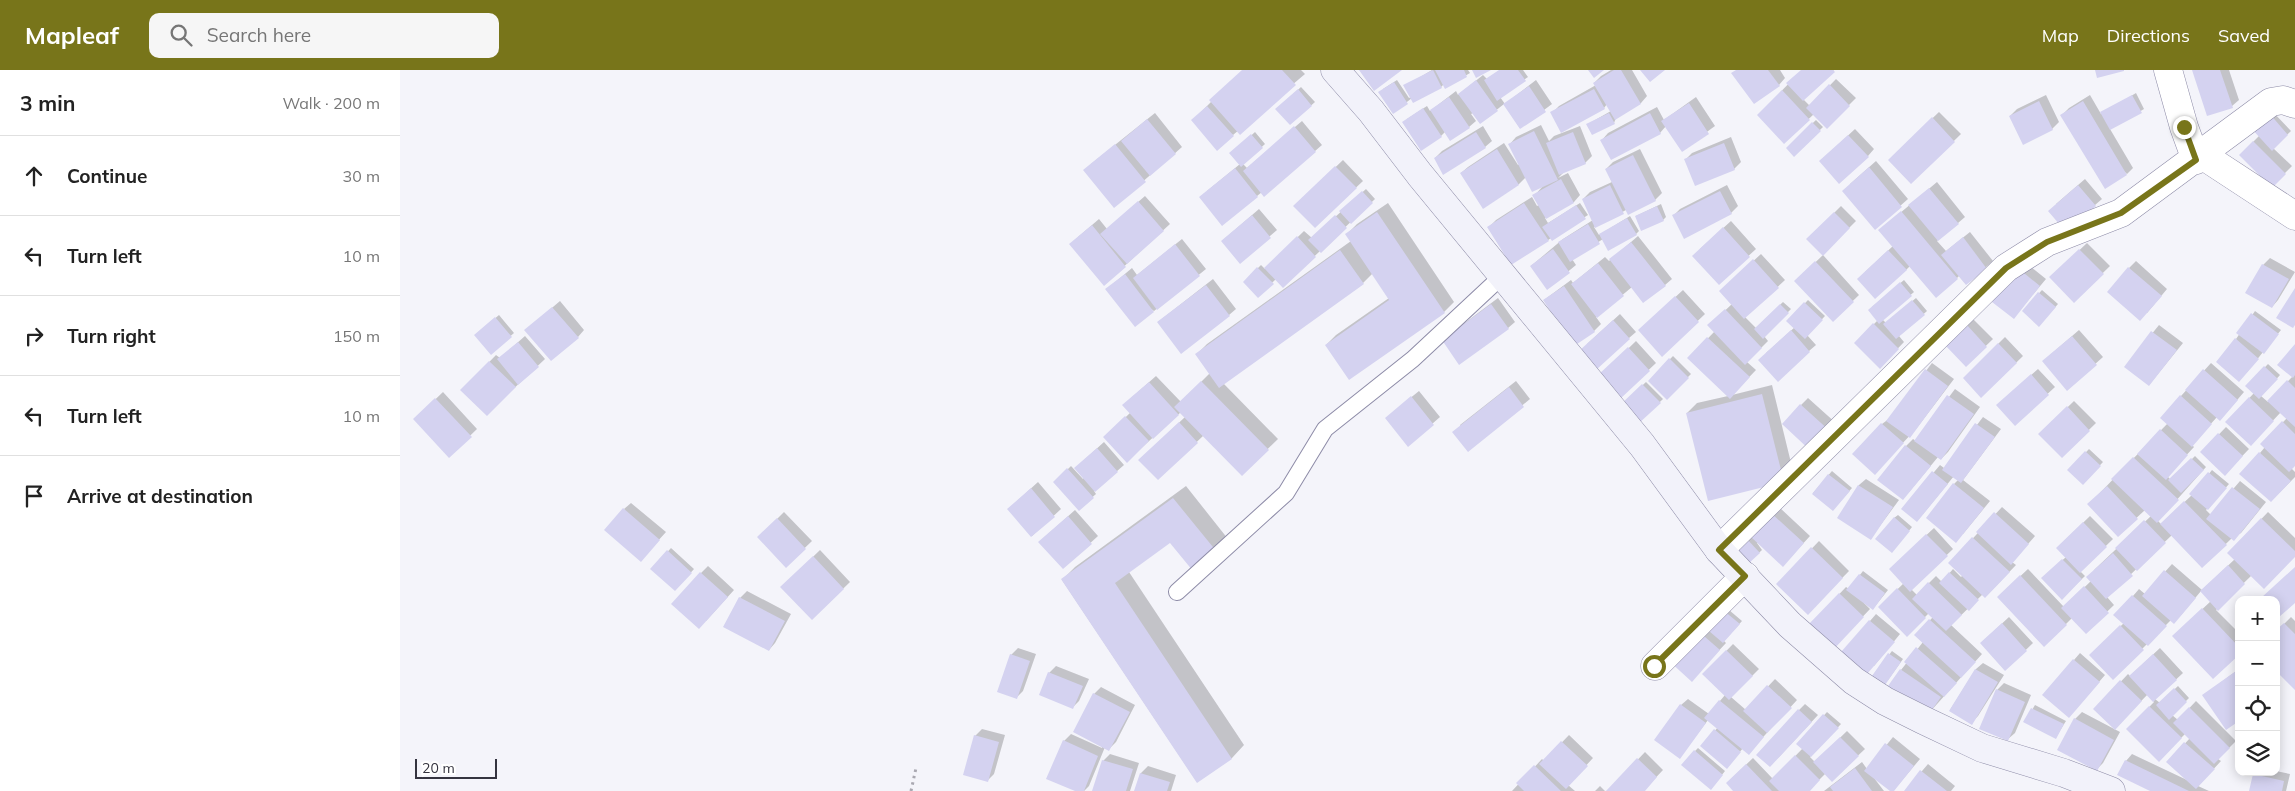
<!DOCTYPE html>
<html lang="en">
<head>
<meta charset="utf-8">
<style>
  :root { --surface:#fff; --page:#f6f6f6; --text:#222; --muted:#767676; --line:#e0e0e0; --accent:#78751a }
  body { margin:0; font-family:Mulish,sans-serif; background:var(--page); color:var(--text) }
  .controls { position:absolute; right:15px; bottom:15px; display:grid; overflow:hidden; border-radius:10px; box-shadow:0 2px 12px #0003 }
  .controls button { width:45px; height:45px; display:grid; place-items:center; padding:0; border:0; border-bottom:1px solid var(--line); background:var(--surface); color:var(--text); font:25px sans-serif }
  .scale { position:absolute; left:15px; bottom:12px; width:82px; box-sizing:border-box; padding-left:5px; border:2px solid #34333f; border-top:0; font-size:14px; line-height:18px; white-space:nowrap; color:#34333f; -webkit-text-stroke:4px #fff; paint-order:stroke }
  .stop { position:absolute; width:15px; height:15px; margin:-11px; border:4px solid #78751a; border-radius:50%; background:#fff }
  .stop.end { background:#78751a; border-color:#fff; box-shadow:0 1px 5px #0008 }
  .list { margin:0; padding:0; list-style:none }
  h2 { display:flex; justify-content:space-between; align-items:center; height:65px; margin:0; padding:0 20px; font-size:21px }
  h2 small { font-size:16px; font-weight:400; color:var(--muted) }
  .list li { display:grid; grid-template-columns:32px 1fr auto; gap:15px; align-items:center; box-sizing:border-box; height:80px; padding:0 20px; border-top:1px solid var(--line) }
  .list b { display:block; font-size:19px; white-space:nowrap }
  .list em { font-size:16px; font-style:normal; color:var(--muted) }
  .icon { flex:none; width:28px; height:28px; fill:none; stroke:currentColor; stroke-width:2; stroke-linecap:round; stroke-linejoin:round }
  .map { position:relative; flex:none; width:1895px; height:721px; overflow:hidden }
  header { display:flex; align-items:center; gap:30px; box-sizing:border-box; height:70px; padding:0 25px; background:var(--accent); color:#fff }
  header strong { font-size:24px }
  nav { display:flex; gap:28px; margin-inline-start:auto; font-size:18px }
  .search { width:350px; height:45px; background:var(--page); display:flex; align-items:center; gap:12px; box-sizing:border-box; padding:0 18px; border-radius:10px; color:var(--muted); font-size:19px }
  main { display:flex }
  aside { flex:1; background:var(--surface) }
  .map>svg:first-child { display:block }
  .shadow { fill:#0003 }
  .building { fill:#d4d2f0 }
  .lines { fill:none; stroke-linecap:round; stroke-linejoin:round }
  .lane-casing { stroke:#8d8ba7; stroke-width:18 }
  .street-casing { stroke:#8d8ba7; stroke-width:29 }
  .secondary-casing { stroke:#8d8ba7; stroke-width:29 }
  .path { stroke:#a9a8b1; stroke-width:3; stroke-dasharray:2.5 4; stroke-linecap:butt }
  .lane { stroke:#fff; stroke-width:16 }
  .street { stroke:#fff; stroke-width:28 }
  .secondary { stroke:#f2f2fa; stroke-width:28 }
  .route { stroke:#78751a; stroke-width:6 }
</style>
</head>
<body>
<header>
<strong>Mapleaf</strong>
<div class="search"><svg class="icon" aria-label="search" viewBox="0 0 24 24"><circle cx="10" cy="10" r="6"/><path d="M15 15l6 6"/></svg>Search here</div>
<nav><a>Map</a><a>Directions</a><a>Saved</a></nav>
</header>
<main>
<aside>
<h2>3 min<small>Walk · 200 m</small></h2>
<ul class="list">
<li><svg class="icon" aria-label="ahead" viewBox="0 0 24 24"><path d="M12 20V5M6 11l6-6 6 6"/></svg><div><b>Continue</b></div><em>30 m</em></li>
<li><svg class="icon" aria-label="left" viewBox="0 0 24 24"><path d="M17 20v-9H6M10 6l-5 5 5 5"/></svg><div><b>Turn left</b></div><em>10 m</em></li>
<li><svg class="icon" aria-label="right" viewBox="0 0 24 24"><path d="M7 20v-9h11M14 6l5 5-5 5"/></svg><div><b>Turn right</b></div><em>150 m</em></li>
<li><svg class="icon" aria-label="left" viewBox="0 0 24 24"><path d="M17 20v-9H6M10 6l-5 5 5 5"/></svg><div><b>Turn left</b></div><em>10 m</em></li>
<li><svg class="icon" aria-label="arrive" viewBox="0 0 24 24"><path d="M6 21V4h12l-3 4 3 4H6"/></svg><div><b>Arrive at destination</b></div></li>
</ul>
</aside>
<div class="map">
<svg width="1895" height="721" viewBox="0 0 1895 721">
  <rect width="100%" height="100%" fill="#f4f4fa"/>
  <path class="shadow" d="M843,0H901L905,4L833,65L799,44Z
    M1032,0H1068L1070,3L1046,17L1044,14L1041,17L1012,28L994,42L983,19L997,10L1009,28L1011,27L1005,16Z
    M1100,0H1123L1128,7L1100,27L1105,34L1136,10L1152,34L1120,58L1104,34L1080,53L1073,43L1071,44L1076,51L1069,57L1045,62L1041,66L1007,49L1027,36L1030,41L1056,21L1058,25L1083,5L1087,9Z
    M1211,0H1232L1247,26L1241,33L1216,48L1214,53L1188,54L1211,41L1207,34L1204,38L1152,43L1159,36L1196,15L1194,13L1201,6Z
    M1336,0H1380L1385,8L1379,15Z
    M1402,0H1434L1403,29L1410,36L1436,9L1456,28L1427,57L1414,44L1384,72L1358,45Z
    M1793,0H1829L1839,30L1832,36Z
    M901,17L915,32L890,54L877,39Z
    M1736,23L1744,39L1710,59L1733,98L1727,104L1662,45L1669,38L1690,25L1701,44Z
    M1646,25L1659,52L1652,59L1623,73L1610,46L1617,39Z
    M1296,27L1315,56L1282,80L1266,56L1260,63L1202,70L1208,63L1257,37L1264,50Z
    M1872,41L1891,61L1873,78L1892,96L1872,116L1840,85L1860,65Z
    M1539,42L1561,64L1511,113L1489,90Z
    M755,43L782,77L714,137L691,94Z
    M1416,50L1423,57L1394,85L1387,78Z
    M902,51L922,75L864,125L862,122L857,126L807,121L840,94L831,84L855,62L865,74L843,94L847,98Z
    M1141,55L1149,71L1154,66L1180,56L1192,86L1185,93L1164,102L1158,108L1168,103L1180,125L1174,132L1145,148L1148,153L1180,133L1188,145L1148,170L1089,157L1096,150L1132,127L1137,136L1139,135L1134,126L1143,116L1126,107L1119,114L1083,137L1061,103L1068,97L1104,73L1118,95L1120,94L1110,74L1116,67Z
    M1083,56L1092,71L1085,77L1035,88L1042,81Z
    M1455,59L1474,79L1468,86L1427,85Z
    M1331,67L1341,92L1334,99L1285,90L1292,83Z
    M1240,79L1262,123L1255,130L1226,140L1194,157L1199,165L1230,146L1239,161L1236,164L1203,169L1172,189L1176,195L1148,218L1131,196L1163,169L1193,150L1183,129L1190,122L1212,112L1206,99L1213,92Z
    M943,90L963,111L915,156L895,136Z
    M1476,91L1508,129L1475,158L1450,114Z
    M1685,109L1702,129L1695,135L1656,134Z
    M1537,112L1565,147L1537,171L1546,181L1570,162L1593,191L1566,214L1559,206L1557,208L1510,196L1506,200L1465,202L1493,176L1487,154Z
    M1327,115L1338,136L1331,143L1274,145L1280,139Z
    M966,119L975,129L883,216L876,209L858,226L844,212L861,195L865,199L904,161L912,168Z
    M745,126L770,154L705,214L678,167L699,149L707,159Z
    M988,133L1054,232L1044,242L926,275L936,265L989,228L973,203L963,213L823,313L878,369L842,404L804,365L758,409L747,383L785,347L781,342L727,391L705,367L730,343V329L756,306L781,332L810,303L797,284L807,274L951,171L947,164L957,154Z
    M1261,134L1266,147L1263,150L1236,146Z
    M1441,136L1456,151L1423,184L1408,169Z
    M859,139L877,160L840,192L822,171Z
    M1331,151L1356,179L1319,213L1300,179Z
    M1238,166L1272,209L1265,215L1232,217L1196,247L1201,254L1194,261L1144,230L1171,210L1173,213L1205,187L1209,191Z
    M782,169L806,199L754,241L714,213L732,198L737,205Z
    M1687,173L1710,196L1674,231L1651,207Z
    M1361,184L1385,210L1345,247L1356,258L1383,232L1391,239L1364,266L1368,271L1347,292L1356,300L1332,325L1372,315L1393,401L1383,411L1287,343L1297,333L1328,326L1289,288L1315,261L1316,249L1332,234L1327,215Z
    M1423,185L1459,225L1433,250L1396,211Z
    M1870,188L1895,202L1878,230L1872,237L1863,195Z
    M1736,191L1767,219L1747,243L1729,198Z
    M1626,193L1646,209L1614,247L1594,232Z
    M813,209L836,239L829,245L758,252Z
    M1504,210L1514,222L1482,249L1486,253L1516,228L1527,241L1499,266L1504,272L1480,297L1455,273L1478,250L1472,237Z
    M1283,220L1305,244L1262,285L1246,254Z
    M1642,220L1658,234L1642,252L1623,241Z
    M1098,228L1115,252L1108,258L1050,264Z
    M1408,230L1425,246L1407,265L1416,275L1409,281L1366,283L1395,257L1388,251Z
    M160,231L184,260L178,267L133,254Z
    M1855,241L1881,260L1846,303L1836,269Z
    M1220,244L1236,262L1229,268L1187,274Z
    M99,245L114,263L91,283L79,262Z
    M1573,249L1593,269L1566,295L1547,275Z
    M1759,255L1783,273L1749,315L1726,296Z
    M1679,260L1703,287L1667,319L1650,285Z
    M125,266L145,289L87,344L62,320L96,285L100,288Z
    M1605,267L1623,286L1582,326L1564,308Z
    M1236,271L1256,293L1220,327L1200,306Z
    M1895,276V395L1891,398L1895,402V407L1878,424L1860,383L1865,377L1862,374L1887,348L1881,342L1851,374L1827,352L1854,323L1847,316L1868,294L1880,305L1861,326L1868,332L1893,306Z
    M1273,286L1291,304L1267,328L1249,311Z
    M1532,293L1554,309L1516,359L1481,396L1454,384L1482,354L1490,348Z
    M1811,293L1844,322L1826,343L1817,347L1792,375L1794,377L1767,406L1771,410L1795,386L1806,397L1758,451L1761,454L1792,425L1812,400L1829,414L1806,440L1811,445L1840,411L1866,432L1841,463L1832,468L1802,497L1772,465L1707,527L1714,535L1686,562L1672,548L1644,576L1598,527L1628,499L1664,537L1691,511L1694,500L1751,446L1745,440L1718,465L1689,434L1768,353L1761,348Z
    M1638,299L1655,317L1615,354L1605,328Z
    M1116,311L1130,329L1068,380L1060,355Z
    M1246,312L1263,329L1238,353L1222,335Z
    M1555,319L1580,337L1548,382L1541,389L1538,387L1509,422L1479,410L1506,376L1513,369L1516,371Z
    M1019,321L1040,347L1008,375L993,342Z
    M43,322L77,359L49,386L15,349Z
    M1408,328L1437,354L1420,374L1401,335Z
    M1674,331L1696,353L1662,386L1640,364Z
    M1583,347L1601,359L1563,410L1590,431L1563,464L1554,414L1558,410L1554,406L1523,444L1503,439L1540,395L1544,398Z
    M1826,357L1849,379L1825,404L1802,382Z
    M704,372L724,395L694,421L696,424L679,439L655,412L671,396L683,409L684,407L683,391Z
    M1689,379L1703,392L1683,413L1669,400Z
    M1432,401L1452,418L1436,436L1413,423Z
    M1466,409L1499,430L1471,468L1439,447L1459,415Z
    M638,412L661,439L632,466L615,433Z
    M786,416L828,469L816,481L770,471L729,502L844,675L832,688L797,712L662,510L675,497Z
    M231,433L266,462L247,483L224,439Z
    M1379,437L1410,466L1390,488L1358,472L1357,473L1362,480L1348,493L1336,480Z
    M1602,437L1635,466L1612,492L1616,495L1592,520L1583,524L1551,555L1582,584L1529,643L1501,600L1523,572L1516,565L1533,547L1529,543L1507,565L1479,537L1504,513L1490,499L1534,458L1553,479L1511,519L1517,525L1536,506L1542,512L1553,499L1561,507L1563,505L1550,493Z
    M675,440L698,466L663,498L647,465Z
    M384,442L412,471L386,496L359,467Z
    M1868,442L1895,468V485L1852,505L1816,540L1839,563V583L1780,560L1811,531L1801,521L1781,545L1771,550L1713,608L1690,585L1724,553L1733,526L1739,519L1745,524L1772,494L1802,520L1835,489L1829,483Z
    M1498,445L1512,457L1495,478L1494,448Z
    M1690,446L1713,469L1680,501L1685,506L1662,528L1643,508L1666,487L1657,478Z
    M1419,471L1449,501L1408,543L1378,514Z
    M271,478L294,499L275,520L252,499Z
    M420,480L450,512L412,549L382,517Z
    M308,496L334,520L306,551L301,503Z
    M1463,501L1488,520L1476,535L1465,532L1464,533L1470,539L1433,578L1409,556L1446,517L1449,519Z
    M347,521L391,544L375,573L369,580L340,528Z
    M1322,534L1342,551L1324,571L1326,573L1298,603L1270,590Z
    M1476,544L1500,564L1474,596L1470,551Z
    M1609,547L1633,573L1605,600L1581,573Z
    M1891,547L1895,551V618L1876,562Z
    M1333,574L1359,599L1331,627L1346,640L1375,609L1397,630L1355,676L1343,678L1330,694L1302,676L1318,657L1308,650L1280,687L1281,635L1288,629L1309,644L1325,625L1304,604Z
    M618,578L636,584L623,621L616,628L611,585Z
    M1760,578L1783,603L1755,629L1760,633L1778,616L1789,628L1772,645L1778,650L1796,631L1836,671L1818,689L1821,691L1798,716L1809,721H1753L1726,691L1732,684L1787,710L1768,692L1790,668L1786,663L1759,690L1728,659L1754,632L1748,624L1715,658L1695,639L1728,604L1730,606Z
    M1492,581L1503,589L1488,610L1473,605Z
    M1680,583L1705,605L1675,640L1674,590Z
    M1583,593L1604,605L1578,646L1571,653L1550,640L1576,599Z
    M656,596L689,609L679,631L673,637L649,603Z
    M1839,599V649L1804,625Z
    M1604,613L1631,625L1615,663L1608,669L1597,620Z
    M701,617L735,635L716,672L709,679L705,677L689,716L684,721H679L664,671L671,664L702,678L694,624Z
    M1405,634L1418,645L1377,689L1399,640Z
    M1635,635L1666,651L1656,667L1625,652Z
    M1427,642L1441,654L1410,687L1415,692L1447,661L1465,679L1432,710L1426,703L1408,721H1335L1327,713L1353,688L1373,709L1403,678L1398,674Z
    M1682,642L1720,662L1703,693L1697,699L1675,649Z
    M582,659L605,665L594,704L587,711L575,666Z
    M1169,665L1193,688L1168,715L1175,721H1112L1142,689L1144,691Z
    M1493,667L1520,689L1493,721L1474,708L1484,721H1424L1462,692L1467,699Z
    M1298,678L1325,701L1314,715L1295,681Z
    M1245,682L1263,700L1243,721H1208Z
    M710,684L739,693L730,721H694L703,691Z
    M1528,694L1555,716L1551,721H1505Z
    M748,696L776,705L771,721H735L741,703Z
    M1876,701L1890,704L1886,721H1851L1854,705L1856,702Z
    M1200,716L1205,721H1195Z"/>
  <path class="building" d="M842,0H882L896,15L840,65L809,30Z
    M959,0H1002L974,21Z
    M1033,0L1042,18L1013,33L1003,15Z
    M1035,0H1064L1067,7L1045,19Z
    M1072,0H1091L1076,8Z
    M1099,0H1118L1126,11L1097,31L1084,10Z
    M1188,0H1204L1194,8Z
    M1214,0H1221L1241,34L1215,50L1193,13Z
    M1240,0H1265L1250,12Z
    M1336,0H1368L1380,16L1354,34L1331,3Z
    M1401,0H1433L1435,2L1403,31L1386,13Z
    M1695,0H1724V1L1697,8Z
    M1792,0H1820L1833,38L1807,46Z
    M1076,10L1098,41L1080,54L1058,24Z
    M994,12L1008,34L993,44L978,22Z
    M1429,14L1450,36L1427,59L1406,38Z
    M1129,16L1146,42L1120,59L1103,34Z
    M898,19L912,36L890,55L875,39Z
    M1194,19L1205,39L1161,63L1150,42Z
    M1382,20L1410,50L1384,74L1357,45Z
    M1732,25L1742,43L1710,60L1700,42Z
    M1049,27L1070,58L1050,71L1030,40Z
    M1639,31L1653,60L1623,75L1609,46Z
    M1683,31L1727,105L1705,119L1660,45Z
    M1289,33L1309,64L1282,82L1261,51Z
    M807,36L834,66L817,81L791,50Z
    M1023,38L1042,67L1021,81L1002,52Z
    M1209,43L1215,54L1192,65L1186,54Z
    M1250,43L1261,64L1211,90L1200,70Z
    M1869,43L1888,65L1872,81L1851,58Z
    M1532,47L1555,72L1511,114L1488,90Z
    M747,49L776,84L750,106L721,71Z
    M1412,52L1421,61L1394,87L1386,78Z
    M894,56L916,82L864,127L843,101Z
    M1134,61L1158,110L1132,122L1108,74Z
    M1076,62L1086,78L1043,105L1034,88Z
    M1173,62L1186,94L1159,105L1146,73Z
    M851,64L863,78L841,97L829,83Z
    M1448,65L1469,87L1439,114L1419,91Z
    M1853,71L1886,104L1872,118L1839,85Z
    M1324,73L1335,100L1295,116L1284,89Z
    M715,74L746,112L714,138L683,100Z
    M1097,79L1119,115L1083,139L1060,103Z
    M1233,85L1256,131L1228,145L1205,99Z
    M935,96L957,118L915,158L893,136Z
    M1469,97L1502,137L1475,160L1442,121Z
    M835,98L858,127L822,156L799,127Z
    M1161,109L1174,133L1146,149L1132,125Z
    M1210,115L1224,144L1195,158L1182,129Z
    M1678,115L1696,136L1666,162L1648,141Z
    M1529,118L1559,154L1538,171L1508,135Z
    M962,121L973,133L951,154L939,141Z
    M1320,121L1332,144L1284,169L1272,145Z
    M738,131L764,161L727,194L700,164Z
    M1124,133L1149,171L1111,195L1087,157Z
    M1176,135L1186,149L1152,171L1142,157Z
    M1257,136L1264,151L1241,161L1235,146Z
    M1501,141L1558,209L1536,228L1478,160Z
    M977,142L1045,243L949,310L925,275L989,230L945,164Z
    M1434,142L1450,158L1423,186L1406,169Z
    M852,145L871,168L840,194L821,171Z
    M935,145L947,158L921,183L908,170Z
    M1227,148L1237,165L1208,181L1199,164Z
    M1188,154L1200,174L1170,192L1158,172Z
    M692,155L726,197L704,216L669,174Z
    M1323,157L1350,187L1319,215L1292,186Z
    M897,166L916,187L883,218L864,198Z
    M1563,167L1587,199L1566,215L1541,185Z
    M1231,172L1266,216L1243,233L1209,189Z
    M775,174L800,206L757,240L733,208Z
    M1153,179L1170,203L1147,220L1130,196Z
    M1679,179L1704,204L1674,233L1649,207Z
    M940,180L964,214L819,318L795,284Z
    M1488,180L1507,200L1475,229L1457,209Z
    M1353,189L1379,218L1344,249L1319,221Z
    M1415,191L1454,232L1433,252L1394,211Z
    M1198,193L1224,226L1197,248L1171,214Z
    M1862,194L1889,209L1872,238L1845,223Z
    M857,197L874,214L858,228L843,212Z
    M1728,197L1762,226L1740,251L1707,222Z
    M1619,199L1640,216L1614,249L1592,232Z
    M725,204L754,242L735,257L705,219Z
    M1500,212L1512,226L1479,254L1468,240Z
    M806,215L830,246L781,284L757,252Z
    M1164,216L1195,262L1174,276L1143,230Z
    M1895,218V255L1893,258L1876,248Z
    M1638,222L1656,237L1639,257L1622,241Z
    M1275,226L1299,252L1262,287L1238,260Z
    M1512,230L1525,245L1496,269L1483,254Z
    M1404,232L1423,250L1405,269L1386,251Z
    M1091,234L1109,259L1059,295L1042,270Z
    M1380,234L1389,243L1363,269L1354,259Z
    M152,237L179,268L151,291L124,260Z
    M1325,239L1362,278L1345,295L1307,255Z
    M1851,243L1879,264L1864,284L1836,263Z
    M95,247L112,267L91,285L74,265Z
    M1213,250L1230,269L1196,300L1179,281Z
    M1473,253L1499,279L1480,299L1454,273Z
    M1566,254L1587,277L1566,297L1545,275Z
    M1391,260L1410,282L1378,312L1358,290Z
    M1751,261L1777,280L1749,316L1724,297Z
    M1672,266L1697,295L1667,321L1642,291Z
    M1307,267L1350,307L1330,329L1287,288Z
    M1835,268L1859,289L1839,312L1816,292Z
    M118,272L139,297L118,315L97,289Z
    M1598,273L1617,293L1581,328L1563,308Z
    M1895,274V305L1893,308L1877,295Z
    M1228,277L1250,301L1220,329L1198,305Z
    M1269,288L1289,308L1267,330L1248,311Z
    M89,291L116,317L87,346L60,320Z
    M1864,296L1878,309L1859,329L1845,316Z
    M1525,299L1548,316L1510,368L1486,351Z
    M1803,299L1838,330L1820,351L1785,320Z
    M1631,304L1649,325L1615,356L1596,335Z
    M1887,310L1895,318V357L1867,331Z
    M801,311L869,380L842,406L774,337Z
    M749,312L779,345L753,369L722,335Z
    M1242,314L1261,333L1238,354L1220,335Z
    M1109,317L1124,337L1068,382L1052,362Z
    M1362,324L1384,412L1308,431L1286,343Z
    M1547,325L1574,344L1541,390L1514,371Z
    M1780,325L1812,354L1792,377L1760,348Z
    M1011,326L1034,355L1008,377L985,348Z
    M1849,327L1874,351L1851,376L1825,352Z
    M35,328L72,367L49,388L13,349Z
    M1400,334L1431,362L1413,383L1382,354Z
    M1667,336L1690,361L1662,388L1638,364Z
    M725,346L749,371L727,393L703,367Z
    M1882,351L1895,364V396L1889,402L1860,374Z
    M779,352L798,373L758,410L738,390Z
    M1481,353L1504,373L1475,405L1452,384Z
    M1575,353L1595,367L1561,413L1542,400Z
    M1760,359L1788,385L1766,410L1737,384Z
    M1818,363L1843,386L1825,406L1800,382Z
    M1505,375L1531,396L1503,430L1477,410Z
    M697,378L718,402L695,422L674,398Z
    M1685,381L1701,396L1683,415L1667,400Z
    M1859,382L1891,411L1871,432L1839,404Z
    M1733,387L1779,430L1757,453L1711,409Z
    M1791,388L1804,400L1781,423L1768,410Z
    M667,398L694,428L679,441L653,412Z
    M1532,401L1548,414L1517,452L1501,439Z
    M1808,402L1827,418L1808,440L1789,424Z
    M1428,404L1450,421L1433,441L1412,424Z
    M1553,413L1584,438L1556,473L1526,448Z
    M1458,415L1493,437L1471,470L1437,448Z
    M1707,416L1738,449L1718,467L1687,434Z
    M1832,417L1860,439L1834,471L1806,449Z
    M631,418L655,447L631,467L607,439Z
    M773,428L817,482L793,501L770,473L715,513L832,689L797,713L661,509Z
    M1784,431L1827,475L1802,498L1760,454Z
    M223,438L260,470L241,492L204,460Z
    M1594,442L1629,474L1611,495L1576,462Z
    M1371,443L1404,473L1383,497L1350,466Z
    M668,446L692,474L663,499L638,472Z
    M1494,447L1510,461L1492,483L1475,469Z
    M377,448L406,479L386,498L357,467Z
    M1861,448L1895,481V487L1864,519L1827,483Z
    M1744,450L1766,473L1737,501L1715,478Z
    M1683,452L1707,477L1680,503L1656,478Z
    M1526,464L1548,486L1510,522L1489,499Z
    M1572,467L1610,502L1585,528L1548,493Z
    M1346,468L1360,483L1348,494L1334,480Z
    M1411,477L1443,508L1408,545L1376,514Z
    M267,480L292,503L275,521L250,499Z
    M1713,483L1733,506L1706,529L1686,507Z
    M413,486L444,519L412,550L380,517Z
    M1662,489L1682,509L1662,530L1641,508Z
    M1828,495L1845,514L1818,541L1800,521Z
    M1895,497V533L1879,547L1876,544V530H1864L1862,527Z
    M1764,500L1796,528L1774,554L1742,526Z
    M300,502L328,527L299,559L271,534Z
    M1549,502L1579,530L1569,541L1539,513Z
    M1459,504L1485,523L1473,540L1446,520Z
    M1620,505L1667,555L1644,577L1597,527Z
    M1528,512L1562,545L1546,561L1512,529Z
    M1684,516L1709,543L1686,564L1661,538Z
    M1497,518L1526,548L1507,567L1478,537Z
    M1439,523L1464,547L1433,580L1407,556Z
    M1732,525L1767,556L1748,576L1713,545Z
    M339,527L385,551L369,581L323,557Z
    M1318,536L1340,554L1323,573L1302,555Z
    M1802,538L1839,577V585L1813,609L1772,566Z
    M1529,549L1576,592L1561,608L1514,565Z
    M1469,550L1495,572L1467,604L1441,582Z
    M1602,553L1627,581L1605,601L1580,573Z
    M1884,553L1895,564V620L1876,601V560Z
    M1720,555L1744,580L1713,610L1689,585Z
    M1296,559L1320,580L1292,612L1268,590Z
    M1516,577L1557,613L1544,627L1504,592Z
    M1326,580L1353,606L1329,630L1302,604Z
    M1488,583L1501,592L1485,615L1472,606Z
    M610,584L630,591L617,629L597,622Z
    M1753,584L1777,610L1753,632L1729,606Z
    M1673,589L1700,612L1669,648L1642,625Z
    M1500,599L1541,627L1529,644L1488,616Z
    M1575,599L1598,612L1572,655L1549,641Z
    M1836,601L1839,605V651L1826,660L1802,625Z
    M648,602L683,616L673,639L639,625Z
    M1720,610L1742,631L1715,660L1693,639Z
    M1367,615L1392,638L1367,663L1343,641Z
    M1774,618L1787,632L1769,650L1756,635Z
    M1596,619L1625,632L1608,671L1579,659Z
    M693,623L730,642L709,681L673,662Z
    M1319,630L1364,667L1349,685L1304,648Z
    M1280,634L1306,653L1280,689L1254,670Z
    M1749,636L1782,668L1759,692L1726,659Z
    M1789,637L1830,678L1814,694L1773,653Z
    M1631,638L1664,654L1656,669L1623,652Z
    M1398,639L1412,652L1370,697L1356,685Z
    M1423,644L1439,658L1411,687L1396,674Z
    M1674,648L1714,670L1697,701L1657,680Z
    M1314,659L1341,682L1327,699L1300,676Z
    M574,665L599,672L588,712L563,705Z
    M1440,667L1459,686L1432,712L1413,692Z
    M663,670L698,686L684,721H675L646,709Z
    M1161,671L1188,696L1166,719L1139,694Z
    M1784,672L1815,699L1796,719L1766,692Z
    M1485,673L1514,696L1494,721H1490L1464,701Z
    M1294,680L1323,705L1311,720L1281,695Z
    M1395,685L1420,710L1410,721H1379L1369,711Z
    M1237,688L1257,707L1245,721H1206Z
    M702,690L733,699L726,721H692Z
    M1725,690L1789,721H1750L1717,705Z
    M1346,694L1372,721H1333L1326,713Z
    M1134,695L1161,721H1124L1116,713Z
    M1455,698L1472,721H1433L1430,717Z
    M1520,700L1547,721H1504Z
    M740,703L770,712L767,721H734Z
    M1853,704L1884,711L1882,721H1849Z"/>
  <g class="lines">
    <g class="lane-casing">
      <path id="lane" d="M777,522L886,423L925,359L1013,289L1102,206"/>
    </g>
    <g class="street-casing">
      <path id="street" d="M1768,0L1784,57L1796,90
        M1802,85L1895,146
        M1319,480L1606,198L1647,172L1721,143L1871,32L1883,30L1895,34
        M1255,596L1345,506"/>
    </g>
    <g class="secondary-casing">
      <path id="secondary" d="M935,0L971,41L1020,105L1242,375L1319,480L1390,555L1454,611L1485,631L1523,650L1582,678L1664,703L1711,721"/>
    </g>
    <path class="path" d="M511,721L516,698"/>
    <use href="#lane" class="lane"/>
    <use href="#street" class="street"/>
    <use href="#secondary" class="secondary"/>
  </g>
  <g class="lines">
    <path class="route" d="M1254,596L1345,506L1319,480L1606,198L1647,172L1721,143L1796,90L1784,57"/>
  </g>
</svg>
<div class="controls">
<button>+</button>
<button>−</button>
<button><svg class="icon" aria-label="locate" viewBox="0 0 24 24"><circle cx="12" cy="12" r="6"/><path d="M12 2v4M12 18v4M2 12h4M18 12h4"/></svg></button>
<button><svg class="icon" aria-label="layers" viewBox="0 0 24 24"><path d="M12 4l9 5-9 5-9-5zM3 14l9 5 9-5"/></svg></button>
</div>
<div class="scale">20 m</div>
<div class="stop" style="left:1254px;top:596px"></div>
<div class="stop end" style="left:1784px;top:57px"></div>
</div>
</main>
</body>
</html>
